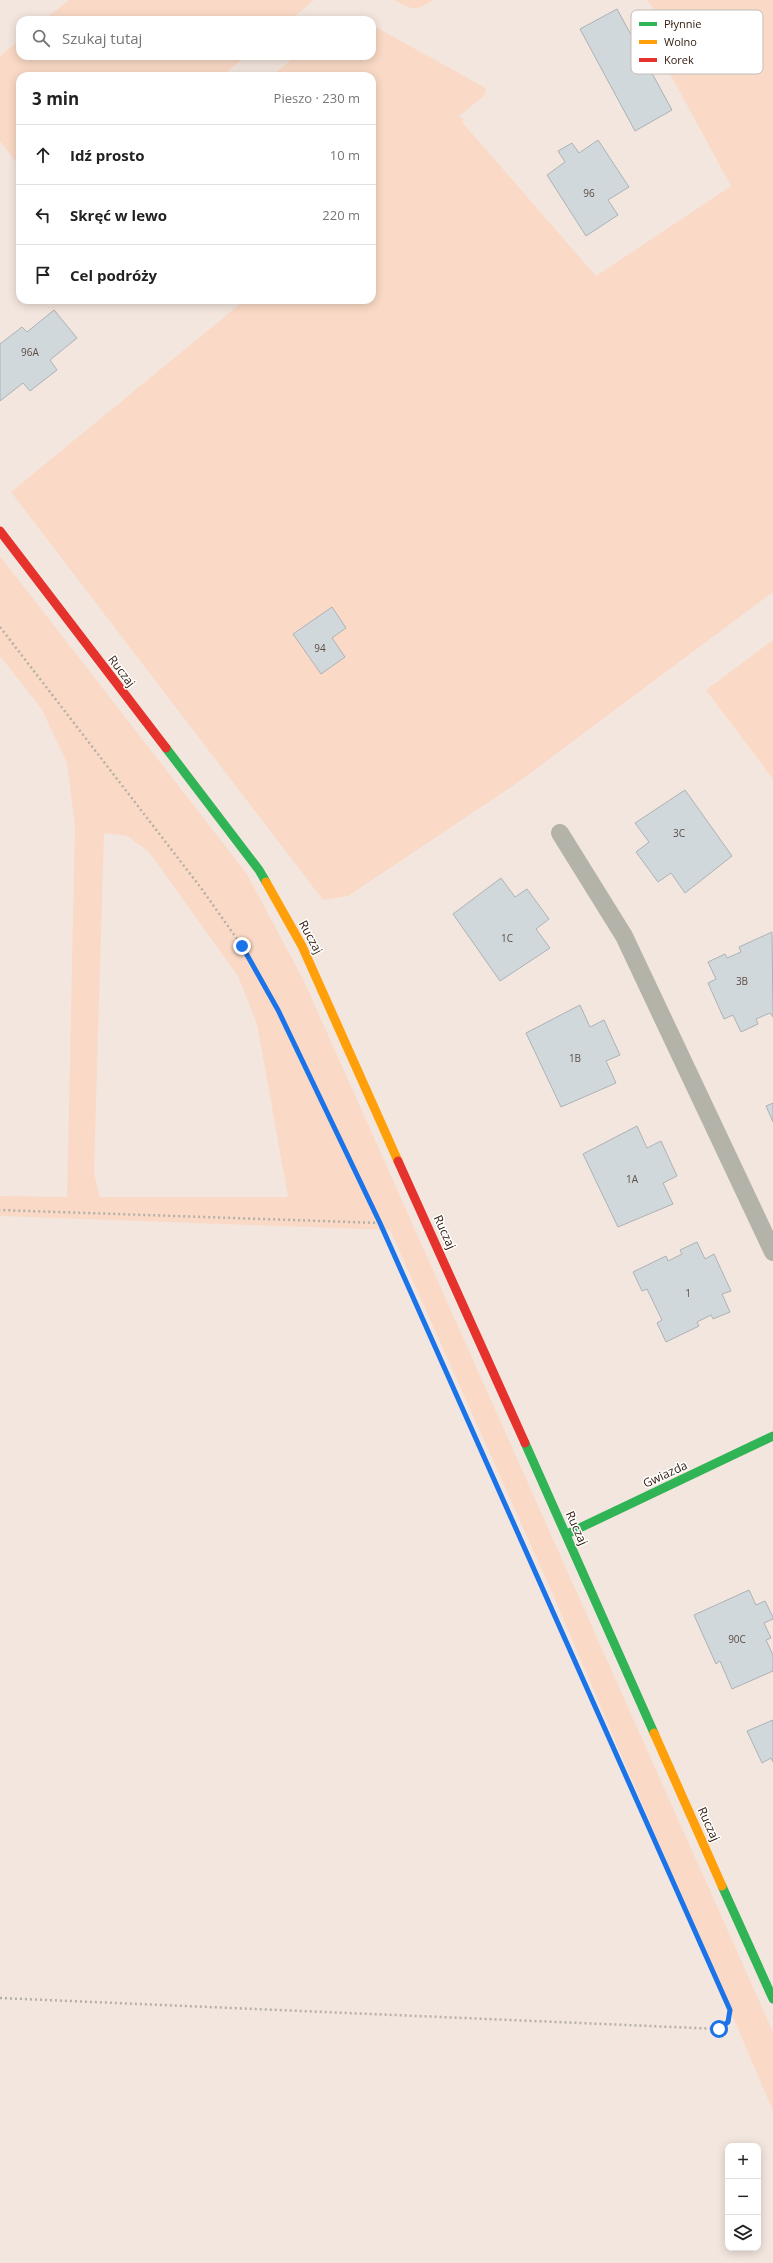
<!DOCTYPE html>
<html lang="pl">
<head>
<meta charset="utf-8">
<style>
  :root { --surface:#fff; --page:#f2f2f2; --text:#222; --muted:#767676; --line:#e0e0e0 }
  body { margin:0; font-family:"Open Sans",sans-serif; background:var(--page); color:var(--text) }
  .controls { position:absolute; right:12px; bottom:12px; display:grid; overflow:hidden; border-radius:8px; box-shadow:0 2px 10px #0003 }
  .controls button { width:36px; height:36px; display:grid; place-items:center; padding:0; border:0; border-bottom:1px solid var(--line); background:var(--surface); color:var(--text); font:20px sans-serif }
  .stop { position:absolute; width:12px; height:12px; margin:-9px; border:3px solid #1a73e8; border-radius:50%; background:#fff }
  .stop.end { background:#1a73e8; border-color:#fff; box-shadow:0 1px 4px #0008 }
  .list { margin:0; padding:0; list-style:none }
  h2 { display:flex; justify-content:space-between; align-items:center; height:52px; margin:0; padding:0 16px; font-size:17px }
  h2 small { font-size:13px; font-weight:400; color:var(--muted) }
  .list li { display:grid; grid-template-columns:26px 1fr auto; gap:12px; align-items:center; box-sizing:border-box; height:60px; padding:0 16px; border-top:1px solid var(--line) }
  .list b { display:block; font-size:15px; white-space:nowrap }
  .list em { font-size:13px; font-style:normal; color:var(--muted) }
  .icon { flex:none; width:22px; height:22px; fill:none; stroke:currentColor; stroke-width:2; stroke-linecap:round; stroke-linejoin:round }
  .map { position:relative; flex:none; width:773px; height:2263px; overflow:hidden }
  .search { position:absolute; background:var(--surface); box-shadow:0 2px 10px #0003; left:16px; top:16px; width:360px; height:44px; display:flex; align-items:center; gap:10px; box-sizing:border-box; padding:0 14px; border-radius:12px; color:var(--muted); font-size:15px }
  .panel { position:absolute; background:var(--surface); box-shadow:0 2px 10px #0003; left:16px; top:72px; width:360px; height:232px; border-radius:12px }
  .map>svg:first-child { display:block }
  .green { fill:#fadac6; fill-rule:evenodd }
  .building { fill:#d1d8dc; stroke:#acb2b5 }
  .lines { fill:none; stroke-linecap:round; stroke-linejoin:round }
  .path { stroke:#b4b0a8; stroke-width:2.5; stroke-dasharray:2 3; stroke-linecap:butt }
  .lane { stroke:#b3b3a9; stroke-width:18 }
  .fast { stroke:#30b455; stroke-width:9 }
  .slow { stroke:#ff9f0a; stroke-width:9 }
  .jam { stroke:#e5322d; stroke-width:9 }
  .route { stroke:#1a73e8; stroke-width:5 }
  .labels { text-anchor:middle; dominant-baseline:central; stroke-width:3; stroke-linejoin:round; paint-order:stroke }
  .number-label { font-size:10px; fill:#5c4e44 }
  .street-label { font-size:12px; fill:#352011; stroke:#fff }
  .key { fill:#fff; stroke:#c2bcb8; stroke-width:1 }
  .key-label { font-size:11px; fill:#352011 }
</style>
</head>
<body>
<div class="map">
<svg width="773" height="2263" viewBox="0 0 773 2263">
  <rect width="100%" height="100%" fill="#f3e6de"/>
  <path class="green" d="M69,0H314L290,20H44Z
    M394,0H433C415,12 413,10 394,0Z
    M647,0H773V592L517,783L348,896L323,900L11,492L245,300H372V76H272L296,56H372V25L482,86L486,89L484,96L459,116L464,120L462,122L596,276L731,186L644,26L659,16Z
    M20,40V56H246L222,76H20V167L0,141V56Z
    M0,556L247,874L304,981L773,2032V2111L554,1597L390,1230L0,1216V1196L67,1197L75,826L67,763L41,708L0,656ZM104,833L127,836L149,852L238,976L257,1024L288,1197H100L94,1173Z
    M773,640V779L706,690Z"/>
  <path class="building" d="M617,9L672,110L635,131L580,29Z
    M598,140L629,187L608,200L618,215L586,236L547,175L565,162L558,151L572,143L579,153Z
    M54,310L77,338L50,360L57,370L30,391L23,383L0,401V344L22,327L27,332Z
    M332,607L346,628L332,638L345,657L321,674L293,634Z
    M685,790L732,856L685,893L671,873L658,882L636,852L649,842L635,823Z
    M501,878L515,897L527,889L549,919L536,929L550,948L500,981L453,914Z
    M772,932L773,1017L770,1013L756,1019L758,1024L741,1032L733,1015L724,1019L708,983L716,979L708,962L725,954L727,958L741,952L739,947Z
    M580,1005L590,1027L604,1020L620,1055L606,1061L616,1083L561,1107L526,1033Z
    M773,1103V1122L766,1106Z
    M637,1126L647,1148L661,1141L677,1176L663,1183L673,1204L618,1227L583,1154Z
    M697,1242L705,1259L714,1254L731,1291L722,1294L730,1312L713,1319L711,1315L697,1322L699,1326L666,1342L657,1323L662,1320L647,1289L642,1291L633,1272L666,1256L668,1261L682,1254L680,1250Z
    M749,1590L756,1605L765,1601L773,1617V1619L764,1623L771,1638L766,1640L773,1655V1671L732,1689L720,1661L716,1664L694,1615Z
    M773,1720V1762L771,1758L762,1763L747,1731Z"/>
  <g class="lines">
    <path class="path" d="M0,627L201,888L242,946L278,1010L380,1223L0,1210
      M0,1998L719,2029L727,2022L730,2010L380,1223"/>
    <path class="lane" d="M560,833L624,936L773,1252"/>
    <path class="fast" d="M166,748L259,870L266,882
      M525,1443L654,1733
      M567,1534L773,1436
      M722,1886L773,1999"/>
    <path class="slow" d="M266,882L302,946L398,1161
      M654,1733L722,1886"/>
    <path class="jam" d="M0,531L166,748
      M398,1161L525,1443"/>
  </g>
  <g class="lines">
    <path class="route" d="M242,946L278,1010L380,1223L730,2010L728,2022L719,2029"/>
  </g>
  <g class="labels">
    <g class="number-label">
      <text x="589" y="193">96</text>
      <text x="30" y="352">96A</text>
      <text x="320" y="648">94</text>
      <text x="679" y="833">3C</text>
      <text x="507" y="938">1C</text>
      <text x="742" y="981">3B</text>
      <text x="575" y="1058">1B</text>
      <text x="632" y="1179">1A</text>
      <text x="688" y="1293">1</text>
      <text x="737" y="1639">90C</text>
    </g>
    <g class="street-label">
      <text transform="translate(122 671) rotate(53)">Ruczaj</text>
      <text transform="translate(311 937) rotate(62)">Ruczaj</text>
      <text transform="translate(445 1232) rotate(66)">Ruczaj</text>
      <text transform="translate(665 1474) rotate(-25)">Gwiazda</text>
      <text transform="translate(577 1528) rotate(66)">Ruczaj</text>
      <text transform="translate(709 1824) rotate(66)">Ruczaj</text>
    </g>
  </g>
  <rect x="631" y="10" width="132" height="64" rx="6" class="key"/>
  <rect x="639" y="22" width="18" height="4" fill="#30b455"/>
  <rect x="639" y="40" width="18" height="4" fill="#ff9f0a"/>
  <rect x="639" y="58" width="18" height="4" fill="#e5322d"/>
  <g class="key-label">
    <text x="664" y="28">Płynnie</text>
    <text x="664" y="46">Wolno</text>
    <text x="664" y="64">Korek</text>
  </g>
</svg>
<div class="controls">
<button>+</button>
<button>−</button>
<button><svg class="icon" aria-label="layers" viewBox="0 0 24 24"><path d="M12 4l9 5-9 5-9-5zM3 14l9 5 9-5"/></svg></button>
</div>
<div class="stop" style="left:719px;top:2029px"></div>
<div class="stop end" style="left:242px;top:946px"></div>
<div class="search"><svg class="icon" aria-label="search" viewBox="0 0 24 24"><circle cx="10" cy="10" r="6"/><path d="M15 15l6 6"/></svg>Szukaj tutaj</div>
<section class="panel">
<h2>3 min<small>Pieszo · 230 m</small></h2>
<ul class="list">
<li><svg class="icon" aria-label="ahead" viewBox="0 0 24 24"><path d="M12 20V5M6 11l6-6 6 6"/></svg><div><b>Idź prosto</b></div><em>10 m</em></li>
<li><svg class="icon" aria-label="left" viewBox="0 0 24 24"><path d="M17 20v-9H6M10 6l-5 5 5 5"/></svg><div><b>Skręć w lewo</b></div><em>220 m</em></li>
<li><svg class="icon" aria-label="arrive" viewBox="0 0 24 24"><path d="M6 21V4h12l-3 4 3 4H6"/></svg><div><b>Cel podróży</b></div></li>
</ul>
</section>
</div>
</body>
</html>
